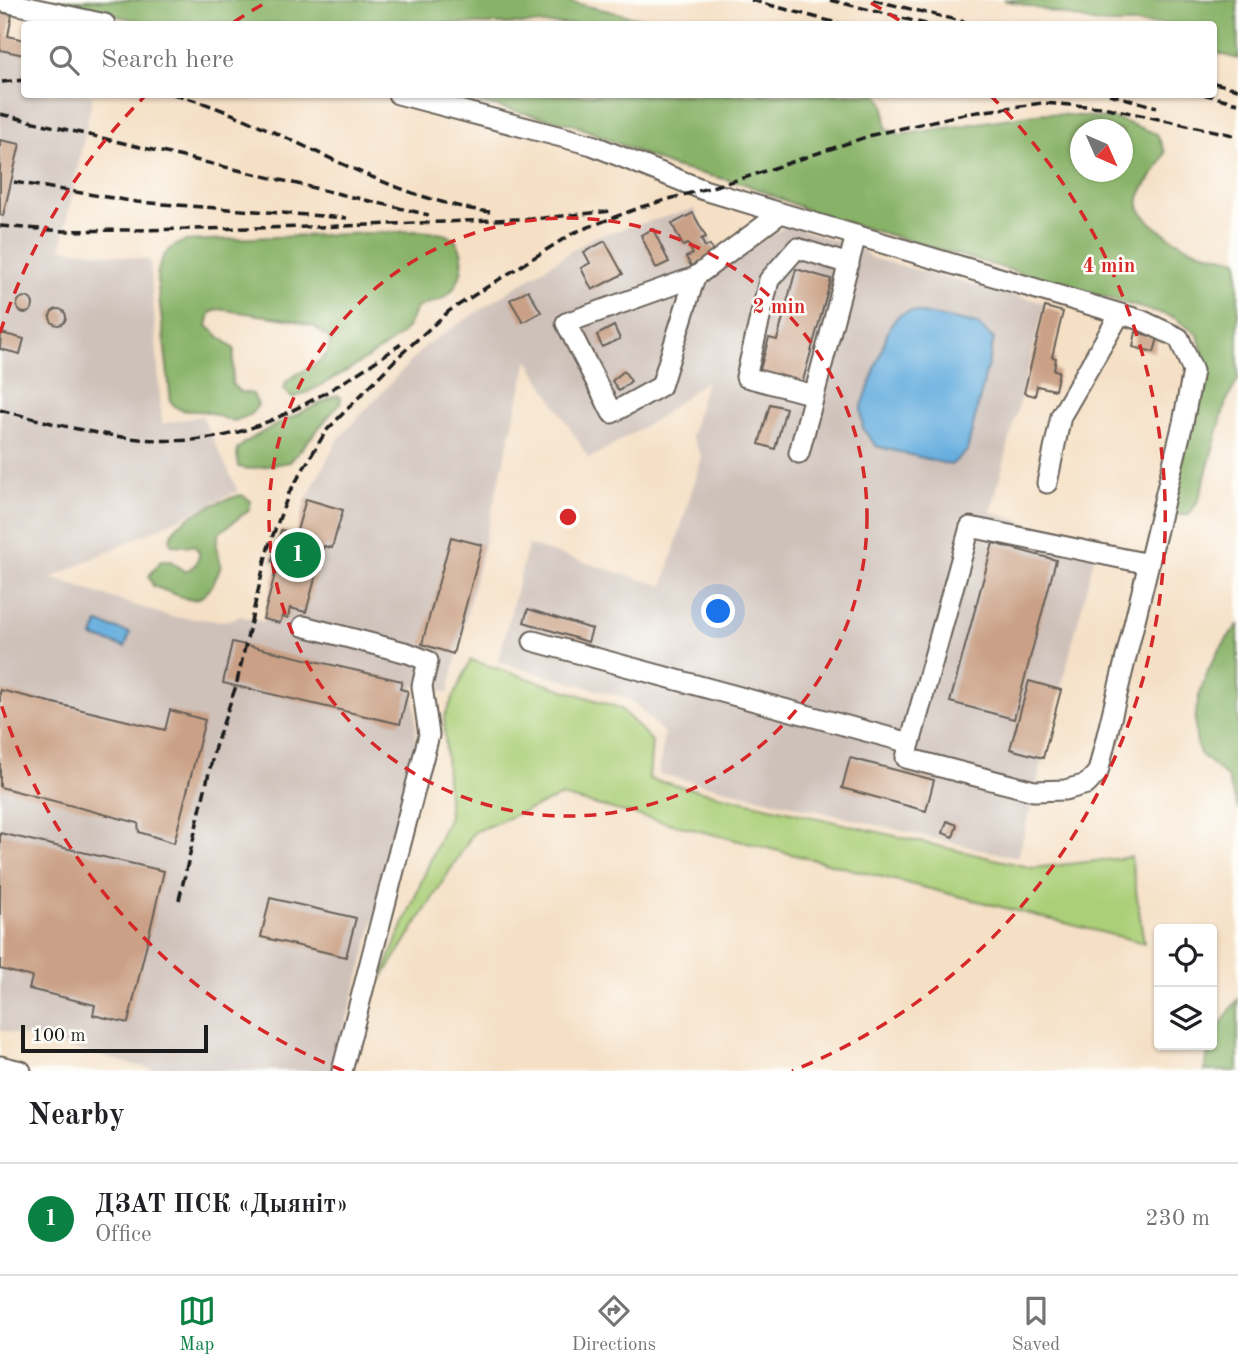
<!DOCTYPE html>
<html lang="en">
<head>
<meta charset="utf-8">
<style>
  :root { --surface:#fff; --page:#f2f2f2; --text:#202124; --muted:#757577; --line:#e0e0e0; --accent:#0b8043 }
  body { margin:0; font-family:"Old Standard TT",serif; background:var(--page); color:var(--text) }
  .controls { position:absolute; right:21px; bottom:21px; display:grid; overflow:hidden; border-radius:7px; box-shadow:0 2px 5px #0004 }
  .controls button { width:63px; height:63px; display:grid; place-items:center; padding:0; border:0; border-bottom:2px solid var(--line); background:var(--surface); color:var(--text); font:35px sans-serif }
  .compass { position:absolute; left:1070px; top:119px; width:63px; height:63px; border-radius:50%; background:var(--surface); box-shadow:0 2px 5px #0004; rotate:135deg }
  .scale { position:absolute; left:21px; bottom:18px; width:187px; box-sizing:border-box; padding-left:7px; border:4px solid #1c1c1c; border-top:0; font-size:19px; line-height:24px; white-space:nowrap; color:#1c1c1c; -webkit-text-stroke:5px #fdfcf7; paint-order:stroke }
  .you { position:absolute; left:719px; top:612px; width:24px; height:24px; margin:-18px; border:5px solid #fff; border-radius:50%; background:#1a73e8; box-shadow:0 0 0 10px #1a73e833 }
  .badge { display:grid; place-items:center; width:46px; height:46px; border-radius:50%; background:var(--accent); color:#fff; font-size:23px; font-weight:700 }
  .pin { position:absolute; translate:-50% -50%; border:4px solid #fff; box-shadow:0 2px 7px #0006 }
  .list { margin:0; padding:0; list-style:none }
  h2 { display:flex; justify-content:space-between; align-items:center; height:91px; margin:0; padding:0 28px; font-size:30px }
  h2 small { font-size:23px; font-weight:400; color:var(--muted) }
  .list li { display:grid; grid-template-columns:46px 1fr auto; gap:21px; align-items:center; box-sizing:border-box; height:112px; padding:0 28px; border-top:2px solid var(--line) }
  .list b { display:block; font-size:26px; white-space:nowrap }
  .list p { margin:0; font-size:23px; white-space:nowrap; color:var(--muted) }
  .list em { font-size:23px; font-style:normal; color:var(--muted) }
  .icon { flex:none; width:38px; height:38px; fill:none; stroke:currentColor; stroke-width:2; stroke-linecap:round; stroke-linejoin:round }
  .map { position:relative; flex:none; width:1238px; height:1071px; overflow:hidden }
  .search { position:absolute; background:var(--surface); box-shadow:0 2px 5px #0004; left:21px; right:21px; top:21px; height:77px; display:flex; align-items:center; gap:18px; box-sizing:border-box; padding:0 24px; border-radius:7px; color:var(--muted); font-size:26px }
  .sheet { height:203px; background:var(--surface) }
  nav { display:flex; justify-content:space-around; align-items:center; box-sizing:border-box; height:98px; border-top:2px solid var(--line); background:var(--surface); font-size:19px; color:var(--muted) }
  nav a { display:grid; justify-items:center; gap:4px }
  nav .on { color:var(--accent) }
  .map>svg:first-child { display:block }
  .industrial { fill:#cec1ba }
  .green { fill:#abcf78; stroke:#64764a; stroke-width:2 }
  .forest { fill:#88b268; stroke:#526742; stroke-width:2; fill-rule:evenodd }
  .water { fill:#68afdf; stroke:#42667e; stroke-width:2 }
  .building { fill:#caa186 }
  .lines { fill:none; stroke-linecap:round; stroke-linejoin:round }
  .minor-casing { stroke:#686158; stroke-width:23 }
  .minor { stroke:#fff; stroke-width:19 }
  .rail { stroke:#1c1c1c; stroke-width:3.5; stroke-dasharray:10 5; stroke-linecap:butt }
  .ring { fill:none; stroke:#d62828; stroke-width:3.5; stroke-dasharray:12 9 }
  .centre { fill:#d62828; stroke:#fdfcf7; stroke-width:3.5 }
  .ring-label { font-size:21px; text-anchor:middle; font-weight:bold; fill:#d62828; stroke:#fdfcf7; stroke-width:5; stroke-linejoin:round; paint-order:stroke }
</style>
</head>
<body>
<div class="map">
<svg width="1238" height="1071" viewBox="0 0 1238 1071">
  <rect width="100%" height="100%" fill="#fdfcf7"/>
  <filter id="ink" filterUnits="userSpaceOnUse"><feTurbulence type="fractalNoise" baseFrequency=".0143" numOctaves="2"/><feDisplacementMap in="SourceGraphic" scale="14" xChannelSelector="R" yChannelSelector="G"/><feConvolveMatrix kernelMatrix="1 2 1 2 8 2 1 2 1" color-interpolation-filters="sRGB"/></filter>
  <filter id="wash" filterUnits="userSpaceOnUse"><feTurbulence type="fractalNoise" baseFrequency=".00686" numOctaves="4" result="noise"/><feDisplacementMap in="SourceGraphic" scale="28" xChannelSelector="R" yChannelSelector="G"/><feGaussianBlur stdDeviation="1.57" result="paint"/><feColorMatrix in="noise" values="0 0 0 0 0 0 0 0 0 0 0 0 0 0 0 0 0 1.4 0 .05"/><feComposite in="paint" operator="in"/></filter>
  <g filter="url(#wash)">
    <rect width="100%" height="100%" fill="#f5e0c6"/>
    <path class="industrial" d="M0,12L12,15L8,36L24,40V94L93,95L61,248L150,260L162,424L202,416L238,491L51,578L171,617L225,621L241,616L264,622L278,564L272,561L281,530L297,535L306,499L339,438L426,345L593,237L694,209L724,265L787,225L861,249L871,258L1045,303L991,512L1097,546L1018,858L659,774L664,733L630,699L498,662L528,545L663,586L702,457L691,436L706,381L658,418L589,459L528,360L448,693L414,685L417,750L363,963L332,1071H158L0,1030Z"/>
    <path class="green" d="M471,660L620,708L652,741L649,779L1033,868L1131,857L1144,943L561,796L474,832L378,985L449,816L444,717Z"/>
    <path class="forest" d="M49,0H562L664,24H152Z
      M1004,0H1237L1238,59L1214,52V24H1102Z
      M878,94L884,104L886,128L900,135L1043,113L1117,119L1157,134L1165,152C1160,172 1142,183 1139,199C1134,218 1180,245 1196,250C1209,254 1224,256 1238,260V380L1226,402L1199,499L1189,515H1177L1171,507L1204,358L1198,335L1173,317L817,214L745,184L673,167L575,125L446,95ZM1080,130H1122V172H1080Z
      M419,231C428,232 439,232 447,235C471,246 464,283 446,296C437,304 425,302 416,309C412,315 411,323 406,329C394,345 312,393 292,398L284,389L286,382C300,368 335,364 329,338L315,327L293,320L218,309L210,313L207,326L234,349L232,384L240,392L253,394L258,405L250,415L234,421C224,420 217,414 207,412C192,409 181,415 171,402L157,278C159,259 166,248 185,241Z
      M337,395L341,398L340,403L290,462L249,469L238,467L237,450C245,437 317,406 337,395Z
      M242,495L251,501L249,510L219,533L216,546L221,565C216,580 207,603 187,599L153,586L149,576L161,561H171L185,572L195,565L200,554L195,546L172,545C159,524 225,498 242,495Z
      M1238,625V810L1227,777L1200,754C1185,709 1209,658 1238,625Z
      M1238,999V1071H1204C1209,1043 1220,1023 1238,999Z"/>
    <path class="water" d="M911,311L977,324L994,339L967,451L951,465L876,446L863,429L861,409L890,326L899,315Z
      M98,623L130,633L125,647L93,637Z"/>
    <g id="blocks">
      <path class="building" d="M0,12L12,15L8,36L24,40V55L0,50Z
        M0,140L20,144L3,216L0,215Z
        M693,213L706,237L701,239L705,247L710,245L714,254L691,266L686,257L693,254L688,244L683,246L672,224Z
        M653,229L669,262L656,268L641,235Z
        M605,241L623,274L592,290L581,268L590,263L584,252Z
        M796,269L831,279L802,384L759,373L769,338L777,340Z
        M528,290L541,312L523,322L510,300Z
        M17 305a8 8 0 1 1 16 0a8 8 0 1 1-16 0Z
        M1045,307L1063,312L1052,357L1056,358L1054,370L1059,371L1055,390L1037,386L1035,396L1024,393Z
        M50 317a8 8 0 1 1 16 0a8 8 0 1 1-16 0Z
        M614,326L620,339L602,347L597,335Z
        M1136,332L1158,338L1154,352L1133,347Z
        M1,333L24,339L20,354L0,349Z
        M624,371L631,381L619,391L612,381Z
        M770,404L786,408L775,449L759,444Z
        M306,499L343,510L332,548L324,546L306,612L290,608L288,618L282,616L280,623L263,619L278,563L272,561L281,530L296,534Z
        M451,537L482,545L453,654L422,644Z
        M993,543L1056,560L1014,719L950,702Z
        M528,609L592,629L588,642L524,622Z
        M232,642L402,681L400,689L408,691L400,724L223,683Z
        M1029,681L1061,690L1043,758L1010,749Z
        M0,690L165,730L170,710L205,720L174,843L139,832L138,823L0,787Z
        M850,758L934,780L926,811L842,788Z
        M947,821L957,825L953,837L943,833Z
        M0,833L164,871L128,1023L93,1015L95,1005L29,989L32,977L0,969Z
        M270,898L356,918L346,957L261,937Z"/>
    </g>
  </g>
  <g filter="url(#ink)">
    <use href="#blocks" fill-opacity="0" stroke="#686158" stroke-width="2"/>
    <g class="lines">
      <g class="minor-casing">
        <path id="minor" d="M0,1L105,24
          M398,94L592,145L704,190L1141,320L1179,338L1193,371L1183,423L1098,772L1087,784L1065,790L1034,791L906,758L970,527L1149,564
          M695,277L661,386L612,413L566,323L695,277L781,213
          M814,395L746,377L769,280L797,248L849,264
          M799,453L856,235
          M1047,483L1061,416L1120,314
          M303,626L408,653L428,661L422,686L429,735L342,1071
          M533,641L910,743
          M0,1066L21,1071"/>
      </g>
      <use href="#minor" class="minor"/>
      <path class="rail" d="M751,0L841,24
        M830,0L926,24
        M873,0L973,24
        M2,82L24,80
        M1214,83L1238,89
        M173,94C282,123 377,197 490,212
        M1109,94L1157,107
        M1203,94L1238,103
        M0,114L429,215
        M14,182L137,202L347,218
        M0,226L64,231L317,227L543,218L612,211
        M0,410C67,427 140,448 210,438C273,430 349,380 401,344
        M179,900L215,747L236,686L268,548L289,493L326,431L399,356L449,311L573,233L641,207L747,177L872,135L964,114L1042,103L1103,107L1238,136"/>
    </g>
  </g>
  <g class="ring">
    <circle cx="568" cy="517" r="299"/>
    <path d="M344 1071A597 597 0 0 1 0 701M0 333A597 597 0 0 1 146 95M234 22A597 597 0 0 1 265 3M871 3A597 597 0 0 1 902 22M990 95A597 597 0 0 1 792 1071"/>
  </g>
  <circle cx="568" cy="517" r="10" class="centre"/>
  <g class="ring-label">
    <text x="1109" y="272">4 min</text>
    <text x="779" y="313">2 min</text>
  </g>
</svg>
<div class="controls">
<button><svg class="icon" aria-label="locate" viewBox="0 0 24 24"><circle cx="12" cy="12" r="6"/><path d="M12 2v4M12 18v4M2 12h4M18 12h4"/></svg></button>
<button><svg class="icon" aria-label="layers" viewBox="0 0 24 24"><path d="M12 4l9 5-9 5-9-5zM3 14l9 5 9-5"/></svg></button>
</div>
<svg class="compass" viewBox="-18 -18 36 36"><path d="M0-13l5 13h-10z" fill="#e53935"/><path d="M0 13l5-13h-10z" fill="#757577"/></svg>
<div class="scale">100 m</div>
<div class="you"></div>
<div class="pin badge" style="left:298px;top:555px">1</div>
<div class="search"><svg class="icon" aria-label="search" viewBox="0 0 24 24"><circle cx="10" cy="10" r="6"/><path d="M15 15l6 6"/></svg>Search here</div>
</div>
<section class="sheet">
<h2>Nearby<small></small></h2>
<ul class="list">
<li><span class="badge">1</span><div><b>ДЗАТ ПСК «Дыяніт»</b><p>Office</p></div><em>230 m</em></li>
</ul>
</section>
<nav>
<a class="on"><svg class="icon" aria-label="map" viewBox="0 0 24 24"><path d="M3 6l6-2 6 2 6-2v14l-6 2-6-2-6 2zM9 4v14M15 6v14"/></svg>Map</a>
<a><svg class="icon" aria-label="directions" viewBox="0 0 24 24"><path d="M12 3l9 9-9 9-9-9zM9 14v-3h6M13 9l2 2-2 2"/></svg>Directions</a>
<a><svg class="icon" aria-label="saved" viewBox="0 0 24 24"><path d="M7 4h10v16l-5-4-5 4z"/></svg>Saved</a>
</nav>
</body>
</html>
